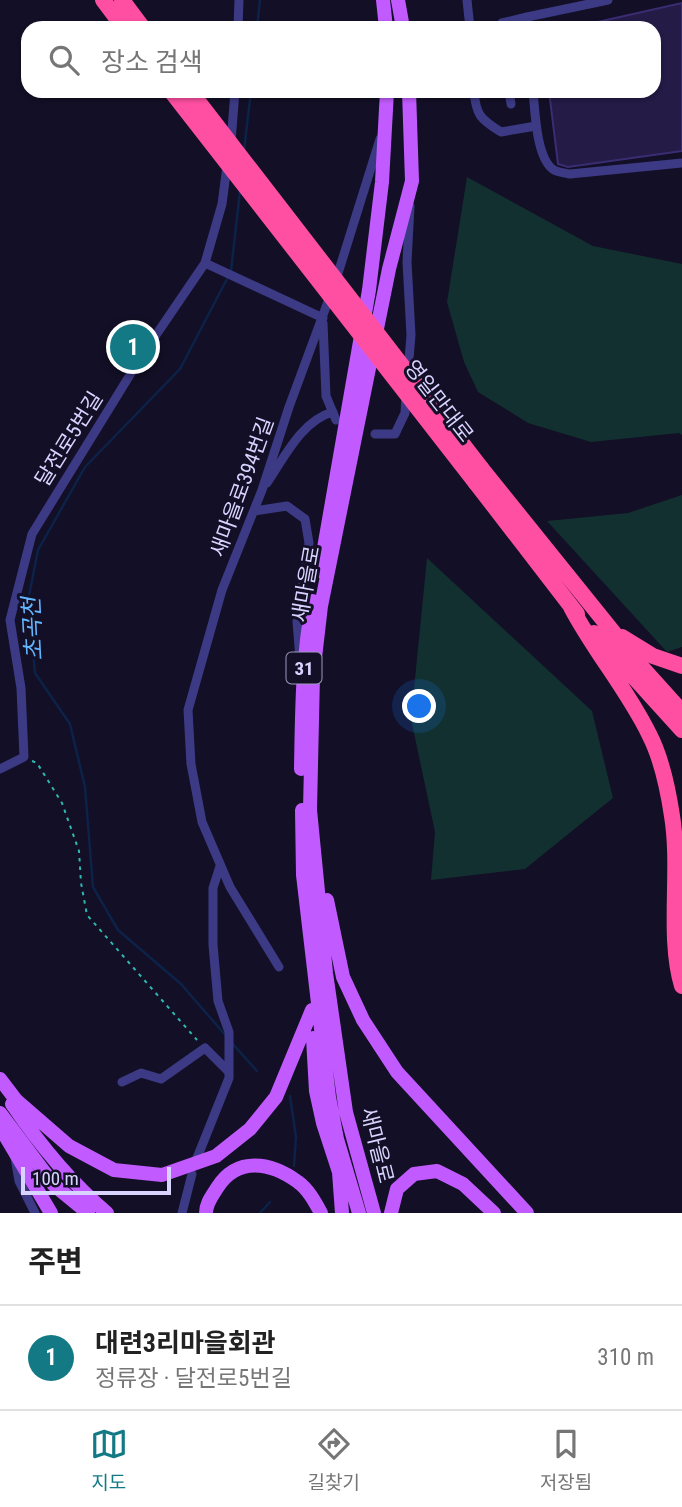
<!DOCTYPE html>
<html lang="ko">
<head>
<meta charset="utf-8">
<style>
  :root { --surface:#fff; --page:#f6f6f6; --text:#222; --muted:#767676; --line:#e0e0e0; --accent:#137a85 }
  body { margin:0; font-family:"Roboto Condensed","Noto Sans KR",sans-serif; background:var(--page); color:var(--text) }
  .scale { position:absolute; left:21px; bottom:18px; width:150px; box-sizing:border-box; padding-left:7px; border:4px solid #d9d4ff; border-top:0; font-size:19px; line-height:24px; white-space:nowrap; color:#d9d4ff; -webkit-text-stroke:5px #130f26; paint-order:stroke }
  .you { position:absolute; left:420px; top:707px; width:24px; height:24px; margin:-18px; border:5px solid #fff; border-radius:50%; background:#1a73e8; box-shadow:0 0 0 10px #1a73e833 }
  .badge { display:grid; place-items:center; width:46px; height:46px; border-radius:50%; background:var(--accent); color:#fff; font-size:23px; font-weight:700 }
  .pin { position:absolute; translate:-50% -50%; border:4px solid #fff; box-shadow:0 2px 7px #0006 }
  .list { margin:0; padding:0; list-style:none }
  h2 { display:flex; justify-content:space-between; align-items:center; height:91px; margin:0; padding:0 28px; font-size:30px }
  h2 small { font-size:23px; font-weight:400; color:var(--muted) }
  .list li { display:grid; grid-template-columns:46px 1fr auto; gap:21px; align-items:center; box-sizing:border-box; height:105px; padding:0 28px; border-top:2px solid var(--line) }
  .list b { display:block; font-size:26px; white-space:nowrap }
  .list p { margin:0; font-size:23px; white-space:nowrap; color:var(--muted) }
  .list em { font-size:23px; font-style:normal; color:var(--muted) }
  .icon { flex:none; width:38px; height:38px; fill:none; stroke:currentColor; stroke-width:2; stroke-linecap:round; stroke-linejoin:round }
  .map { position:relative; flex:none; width:682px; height:1213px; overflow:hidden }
  .search { position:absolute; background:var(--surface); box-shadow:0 2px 5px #0004; left:21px; right:21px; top:21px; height:77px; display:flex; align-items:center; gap:18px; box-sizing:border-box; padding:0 24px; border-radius:21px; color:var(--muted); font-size:26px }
  .sheet { height:196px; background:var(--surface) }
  nav { display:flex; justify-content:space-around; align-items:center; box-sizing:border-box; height:98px; border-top:2px solid var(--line); background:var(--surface); font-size:19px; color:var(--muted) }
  nav a { display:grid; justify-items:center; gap:4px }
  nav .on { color:var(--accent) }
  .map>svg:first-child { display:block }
  .green { fill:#12302f }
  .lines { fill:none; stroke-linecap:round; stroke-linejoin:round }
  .stream { stroke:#0c2248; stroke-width:2.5 }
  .building { fill:#241b47; stroke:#3b2d73; stroke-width:2 }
  .path { stroke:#2fb8b0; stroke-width:2; stroke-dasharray:3.5 5; stroke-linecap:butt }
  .street { stroke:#3d3a85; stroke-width:9 }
  .primary { stroke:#c25bff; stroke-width:14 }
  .highway { stroke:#ff4fa3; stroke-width:16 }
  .highway-bridge { stroke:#ff4fa3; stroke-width:16 }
  .labels { text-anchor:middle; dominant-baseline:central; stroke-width:6; stroke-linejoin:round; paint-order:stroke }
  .shield { fill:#130f26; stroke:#9e99be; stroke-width:2 }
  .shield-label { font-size:19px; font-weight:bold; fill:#d9d4ff }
  .street-label { font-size:21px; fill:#d9d4ff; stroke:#130f26 }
  .water-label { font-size:23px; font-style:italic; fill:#62b6ff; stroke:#130f26 }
</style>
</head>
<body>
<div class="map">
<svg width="682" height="1213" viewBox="0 0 682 1213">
  <rect width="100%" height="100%" fill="#130f26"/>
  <path class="green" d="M467,177L593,246L682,264V435L679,433L591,442L528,423L478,392L464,362L447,302Z
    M682,495V647L667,652L547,521L628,513Z
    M427,558L592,711L613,798L525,869L431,880L435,832L411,719Z"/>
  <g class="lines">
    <path class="stream" d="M257,28L260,0
      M244,150L251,91
      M231,271L240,191
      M227,1037L181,984L118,930L93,887L85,787L70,724L35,673L28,601L38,550L85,467L180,369L228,277
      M231,1042L257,1071
      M290,1096L296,1137L294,1166
      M260,1213L270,1202"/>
  </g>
  <path class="building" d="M682,3V151L568,167L558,164L549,91H654V28H584V25Z"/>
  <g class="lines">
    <path class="path" d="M32,761L37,763L62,803L79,851L81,883L87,915L197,1040"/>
    <path class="street" d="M467,0L470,28
      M527,17L608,0
      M238,28L239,0
      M503,28L502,23L527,17L528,28
      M474,91C476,115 480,119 501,132L536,126
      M509,91L511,104
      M533,91C535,110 536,159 554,170C557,172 565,173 570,174L682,163
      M231,142L235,91
      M205,263L323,318
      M335,283L380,139
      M323,323L326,396L336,420
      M408,371L411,335L407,262L410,206
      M375,434H395L405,413L406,395
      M267,483C284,458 302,420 333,412
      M254,511L287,506L305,519L309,543L297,622L300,659
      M0,769L24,757L21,688L10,620L32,534L141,357L205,263L222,204L227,166
      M279,967L230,887L202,822L191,764L188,710L222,590L262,490L289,407L330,296
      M122,1082L141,1073L161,1079L205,1048L229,1072
      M15,1158L19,1181L35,1213
      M197,1158L229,1078V1032L218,1001L213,945V888L220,866
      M182,1213L192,1174"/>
    <path class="primary" d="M383,0L386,28
      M398,0L403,28
      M320,571L369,290L382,182L387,91
      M301,769C302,712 302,657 313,601
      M302,810L303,875L329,1097L337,1139L359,1213
      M327,900L343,977L363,1020L397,1072L527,1213
      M313,1038L316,1091L323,1123L339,1172L342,1213
      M0,1079L16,1100L69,1146L114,1170L162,1175L216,1156L250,1129L276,1097L312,1010
      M12,1104C40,1145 69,1181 107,1213
      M0,1113L54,1185L88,1213
      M0,1127L51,1213
      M206,1213C206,1203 212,1196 217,1188C237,1156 271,1162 298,1182C308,1189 315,1202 321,1213
      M374,1213L346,1112L326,973L310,810L313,675L321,606L389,269L412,181L409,91
      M391,1213L397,1189L414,1174L437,1171L463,1184L494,1213"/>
    <path class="highway" d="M103,0L124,28
      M122,0L143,28
      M481,468L638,663L682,712
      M476,483L577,614
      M571,607C594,651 627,689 649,734C662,759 668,789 672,816C681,870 667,936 682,986
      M594,633L682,730
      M622,637L653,656L682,666"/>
    <path class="highway-bridge" d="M171,91L476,483
      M190,91L481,468"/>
  </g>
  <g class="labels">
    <rect class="shield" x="286.5" y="652.5" width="35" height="31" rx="5"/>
    <g class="shield-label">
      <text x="304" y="668">31</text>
    </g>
    <g class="street-label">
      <text transform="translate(439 401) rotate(52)">영일만대로</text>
      <text transform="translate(69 439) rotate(-58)">달전로5번길</text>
      <text transform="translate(242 487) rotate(-70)">새마을로394번길</text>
      <text transform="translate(306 584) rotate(-80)">새마을로</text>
      <text transform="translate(377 1145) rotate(76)">새마을로</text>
    </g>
    <g class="water-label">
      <text transform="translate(33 629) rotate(-93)">초곡천</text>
    </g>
  </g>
</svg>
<div class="scale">100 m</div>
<div class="you"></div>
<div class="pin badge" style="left:133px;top:347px">1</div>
<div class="search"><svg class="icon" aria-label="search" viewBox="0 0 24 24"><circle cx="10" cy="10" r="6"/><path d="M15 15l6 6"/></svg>장소 검색</div>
</div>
<section class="sheet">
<h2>주변<small></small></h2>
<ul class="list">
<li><span class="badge">1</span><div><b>대련3리마을회관</b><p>정류장 · 달전로5번길</p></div><em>310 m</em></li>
</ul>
</section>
<nav>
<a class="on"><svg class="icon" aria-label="map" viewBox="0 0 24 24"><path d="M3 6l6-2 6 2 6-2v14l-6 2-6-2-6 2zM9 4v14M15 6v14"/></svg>지도</a>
<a><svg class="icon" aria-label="directions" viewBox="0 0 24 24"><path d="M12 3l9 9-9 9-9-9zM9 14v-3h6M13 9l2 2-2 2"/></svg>길찾기</a>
<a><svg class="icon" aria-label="saved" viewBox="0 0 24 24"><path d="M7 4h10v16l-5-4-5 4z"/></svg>저장됨</a>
</nav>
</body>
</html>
